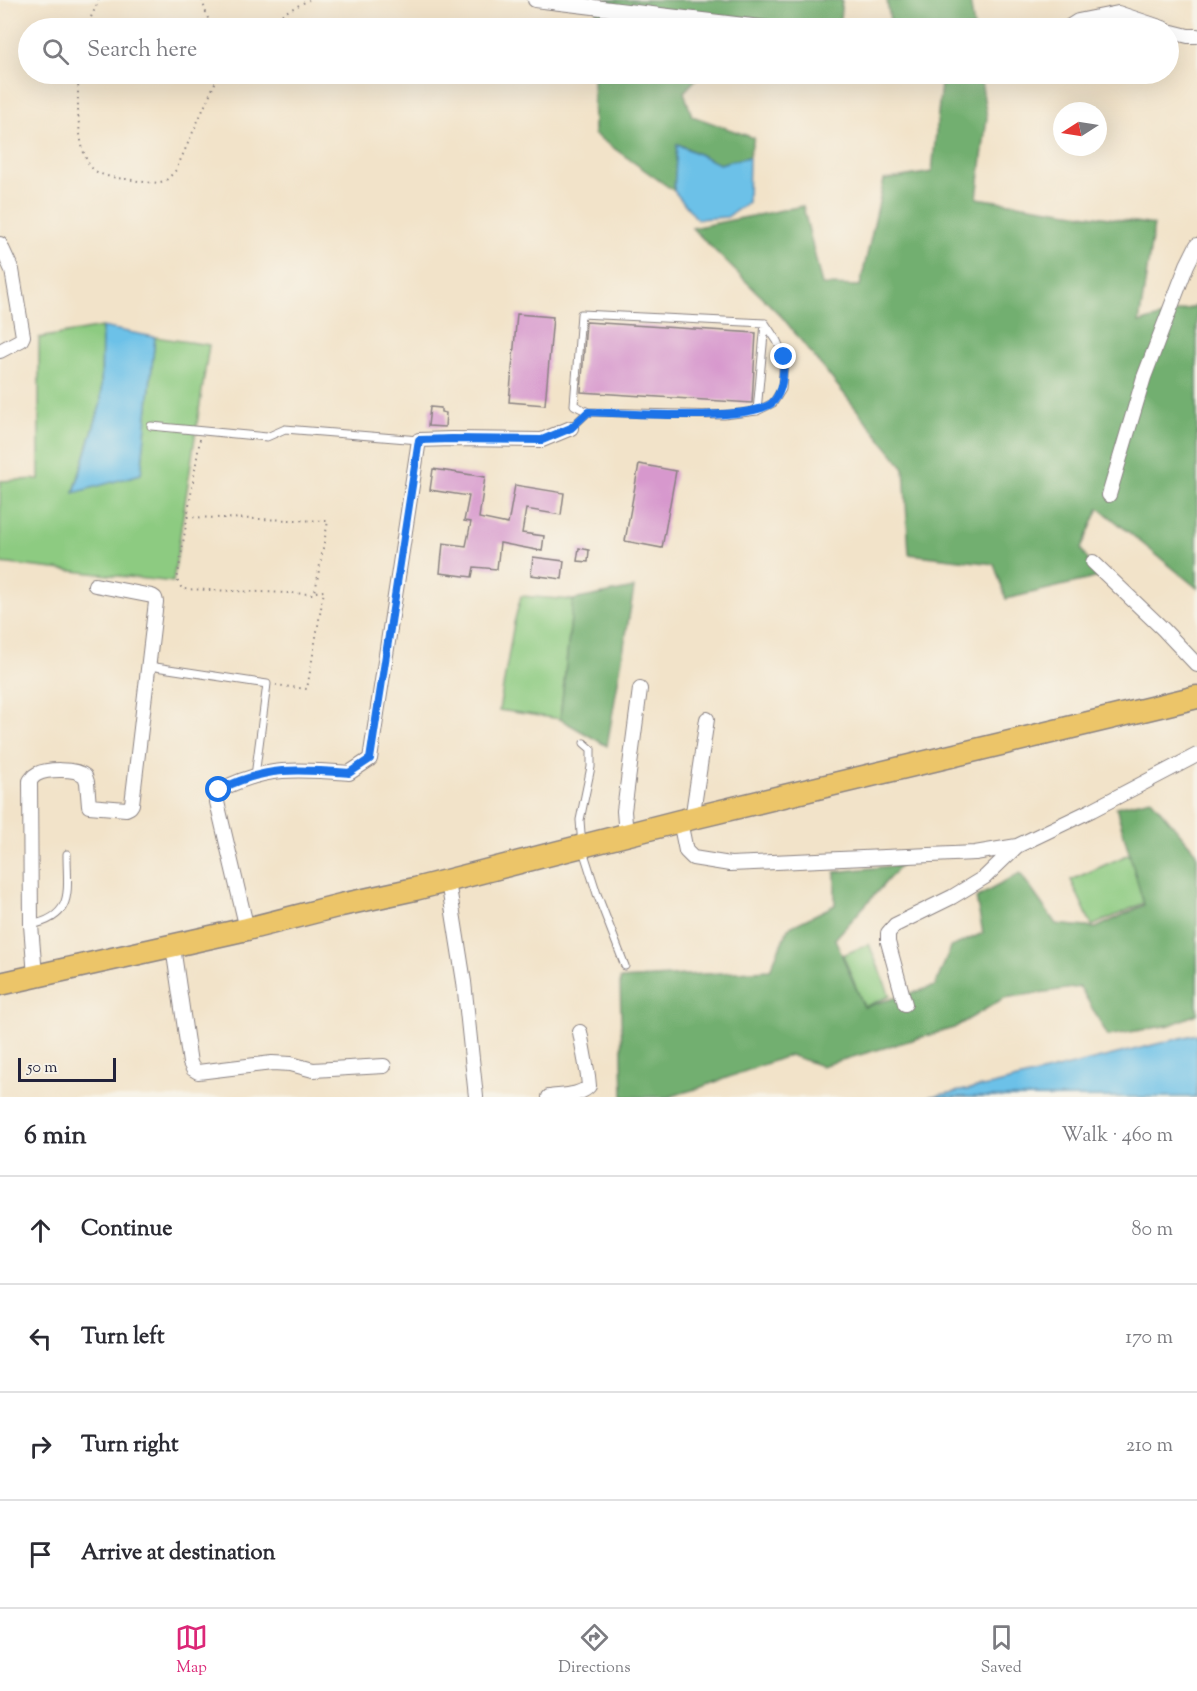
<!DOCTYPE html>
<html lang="en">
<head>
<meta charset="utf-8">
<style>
  :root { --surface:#fff; --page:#f2f2f3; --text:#2b2b33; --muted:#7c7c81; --line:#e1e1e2; --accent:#db2777 }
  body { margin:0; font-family:"Sorts Mill Goudy",serif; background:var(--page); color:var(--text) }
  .compass { position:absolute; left:1053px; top:102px; width:54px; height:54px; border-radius:50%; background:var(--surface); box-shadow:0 6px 24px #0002; rotate:258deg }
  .scale { position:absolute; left:18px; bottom:15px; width:98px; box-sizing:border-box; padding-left:6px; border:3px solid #22223b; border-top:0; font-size:16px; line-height:21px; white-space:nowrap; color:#22223b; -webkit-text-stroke:4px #f7f3e8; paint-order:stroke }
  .stop { position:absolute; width:18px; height:18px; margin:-14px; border:4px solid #1a73e8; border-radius:50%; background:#fff }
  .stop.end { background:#1a73e8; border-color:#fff; box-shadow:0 2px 6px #0008 }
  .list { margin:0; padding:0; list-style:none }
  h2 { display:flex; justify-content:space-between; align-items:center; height:78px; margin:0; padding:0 24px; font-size:26px }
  h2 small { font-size:20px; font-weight:400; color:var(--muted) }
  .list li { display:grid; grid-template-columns:39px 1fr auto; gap:18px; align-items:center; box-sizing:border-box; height:108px; padding:0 24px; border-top:2px solid var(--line) }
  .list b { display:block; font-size:22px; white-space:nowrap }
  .list em { font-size:20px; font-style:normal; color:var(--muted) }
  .icon { flex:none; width:33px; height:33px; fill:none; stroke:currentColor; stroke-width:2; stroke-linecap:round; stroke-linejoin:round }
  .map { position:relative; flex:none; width:1197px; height:1097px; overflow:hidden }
  .search { position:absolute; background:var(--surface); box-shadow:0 6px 24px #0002; left:18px; right:18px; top:18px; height:66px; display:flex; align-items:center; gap:15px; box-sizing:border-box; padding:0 21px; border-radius:33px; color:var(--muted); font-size:22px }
  .sheet { height:510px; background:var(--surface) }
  nav { display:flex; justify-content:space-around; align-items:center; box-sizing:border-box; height:84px; border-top:2px solid var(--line); background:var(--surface); font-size:16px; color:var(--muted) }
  nav a { display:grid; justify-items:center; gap:3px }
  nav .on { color:var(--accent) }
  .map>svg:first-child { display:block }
  .green { fill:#8dcb81; stroke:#58765e; stroke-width:1.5 }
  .forest { fill:#72af6f; stroke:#4a6855; stroke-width:1.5 }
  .water { fill:#6cc1e8; stroke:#477292; stroke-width:1.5 }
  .building { fill:#d798cd }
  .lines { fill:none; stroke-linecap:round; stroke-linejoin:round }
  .service-casing { stroke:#8a8282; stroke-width:9 }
  .minor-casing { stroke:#8a8282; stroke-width:16 }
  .trunk-casing { stroke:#8a8282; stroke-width:25 }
  .path { stroke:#8a8282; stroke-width:2; stroke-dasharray:1.5 4.5; stroke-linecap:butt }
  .service { stroke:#fff; stroke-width:7 }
  .minor { stroke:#fff; stroke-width:14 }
  .trunk { stroke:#ecc569; stroke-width:22 }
  .route { stroke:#1a73e8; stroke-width:8 }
</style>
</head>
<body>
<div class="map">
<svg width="1197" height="1097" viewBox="0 0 1197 1097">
  <rect width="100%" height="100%" fill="#f7f3e8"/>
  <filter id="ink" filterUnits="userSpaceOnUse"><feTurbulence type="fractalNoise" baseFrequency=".0167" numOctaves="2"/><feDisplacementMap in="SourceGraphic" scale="12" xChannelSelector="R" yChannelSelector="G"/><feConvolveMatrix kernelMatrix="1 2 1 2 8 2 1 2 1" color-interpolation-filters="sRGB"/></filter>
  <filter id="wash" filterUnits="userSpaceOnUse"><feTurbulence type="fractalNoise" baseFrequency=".008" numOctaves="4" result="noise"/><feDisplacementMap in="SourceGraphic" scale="24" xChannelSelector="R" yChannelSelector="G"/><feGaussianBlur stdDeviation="1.35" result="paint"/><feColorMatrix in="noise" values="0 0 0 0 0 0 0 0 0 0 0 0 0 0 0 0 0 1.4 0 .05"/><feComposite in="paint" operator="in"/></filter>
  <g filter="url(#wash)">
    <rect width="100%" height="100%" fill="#f2e3c9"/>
    <path class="green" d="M102,327L101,403L74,492L141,474L155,337L209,345L173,582L0,563V481L39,479V338Z
      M521,596L573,600L560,719L499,710L514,623Z
      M1134,852L1155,898L1092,926L1071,880Z
      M869,944L890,996L864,1007L843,955Z"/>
    <path class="forest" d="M602,0H842L839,28H592V22Z
      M887,0H970L974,28H891Z
      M593,74H701L684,92L692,116L754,138L749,157L719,164L678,144L674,191L594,134Z
      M942,74H980L987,117L977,198L1154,225L1139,323L1197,306V588L1099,508L1081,549L1099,577L1006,599L994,564L909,554L904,468L782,317L692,228L803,206L822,285L860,286L884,180L932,172Z
      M634,588L607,746L560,719L573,600Z
      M1151,799L1194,850L1197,857V1014L1170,1025L1108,1036L1080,987L1004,998L954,1028L821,1066L790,1055L696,1089L668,1097H623L620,979L770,970L788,928L835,905V872L901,865L835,939L864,1007L935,986L951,947L983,933L976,898L1020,873L1056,924L1096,928L1144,905L1116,807Z"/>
    <path class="water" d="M677,144L719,164L749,157L748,202L727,217L697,219L674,191Z
      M102,327L155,337L141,474L74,493L101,403Z
      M1197,1034V1097H927L993,1085Z"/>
    <g id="blocks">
      <path class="building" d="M517,314L553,317L545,405L509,402Z
        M586,322L756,333L752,403L581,392Z
        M430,407L441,408V412L446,413L445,427L428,426Z
        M639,464L676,471L662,548L625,541Z
        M433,469L485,477L479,518L508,524L515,485L564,493L561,515L526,509L522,533L544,536L542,551L500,543L497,569L474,567L472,577L440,573L443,543L466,546L471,522L464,521L469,496L430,490Z
        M579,548L589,550L588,562L577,561Z
        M533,557L564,561L562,579L531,575Z"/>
    </g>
  </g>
  <g filter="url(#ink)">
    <use href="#blocks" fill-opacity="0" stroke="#8a8282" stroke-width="1.5"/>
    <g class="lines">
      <g class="service-casing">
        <path id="service" d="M757,411L773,403L782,389L784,357L777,341L765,323
          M151,426L267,437L285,429L419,440
          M571,428L588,412L724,415L757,411L765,323L581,314L574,405L588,412
          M149,666L267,684L255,776
          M584,743L591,749V767L580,820L582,847L597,894L625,966
          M31,925C75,916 67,891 67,854"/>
      </g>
      <g class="minor-casing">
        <path id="minor" d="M535,0L769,28
          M1067,28L1078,21L1118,13L1163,28
          M1168,31L1188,36H1197
          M0,244L12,270L23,336L21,340L0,351
          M1109,495L1144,377L1187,265L1197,245
          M1093,562L1163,629L1197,665
          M692,819L707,719
          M680,821L686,851L693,858L730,864L975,853L1017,846L1092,810L1197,755
          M626,836L624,811L640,689
          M448,881L464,982L476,1097
          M247,929L217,802V796L220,790C266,766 299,769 349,773L370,759L419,440L452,439L542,440L571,428
          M173,947L190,1063L193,1069L198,1072L272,1063L291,1064L313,1070L384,1066
          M35,976L31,925L30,781C33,777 33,776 37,774C47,769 76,768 85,776L87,782L89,806L126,809L130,807L132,804L156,602L155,598L152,596L95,585
          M905,1004L888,942V933L895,925L952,897L985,877L1017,846
          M549,1097C561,1095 580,1096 589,1086L588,1076L580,1032"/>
      </g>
      <g class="trunk-casing">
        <path id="trunk" d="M0,984L247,929L341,905L415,889L680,821L1197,697"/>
      </g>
      <path class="path" d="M202,0L211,28
        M86,28L99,0
        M262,28L284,13L309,0
        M79,74C77,95 76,154 93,169C103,178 121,178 133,180C143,182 156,185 166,180C169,178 173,173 176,170L219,74
        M200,439L177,580L182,589L313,594L315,592L324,591L307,689L276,685
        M187,517L328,521L315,592"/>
      <use href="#service" class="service"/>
      <use href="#minor" class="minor"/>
      <use href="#trunk" class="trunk"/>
    </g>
  </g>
  <g class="lines" filter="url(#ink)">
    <path class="route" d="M219,790C266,766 299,769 349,773L370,759L419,440L452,439L542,440L571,428L588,412C621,413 757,423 774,401C784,388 783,372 784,357"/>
  </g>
</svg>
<svg class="compass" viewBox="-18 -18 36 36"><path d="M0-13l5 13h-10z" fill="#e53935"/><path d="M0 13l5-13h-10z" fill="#7c7c81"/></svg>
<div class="scale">50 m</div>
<div class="stop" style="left:219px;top:790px"></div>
<div class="stop end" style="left:784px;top:357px"></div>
<div class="search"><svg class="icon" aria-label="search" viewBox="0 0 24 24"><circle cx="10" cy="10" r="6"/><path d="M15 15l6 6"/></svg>Search here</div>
</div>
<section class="sheet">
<h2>6 min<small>Walk · 460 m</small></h2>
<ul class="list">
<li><svg class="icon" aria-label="ahead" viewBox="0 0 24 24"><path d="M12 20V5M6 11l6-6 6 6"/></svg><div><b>Continue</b></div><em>80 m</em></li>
<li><svg class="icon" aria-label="left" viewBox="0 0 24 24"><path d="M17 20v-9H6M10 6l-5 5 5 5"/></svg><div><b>Turn left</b></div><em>170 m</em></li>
<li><svg class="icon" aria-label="right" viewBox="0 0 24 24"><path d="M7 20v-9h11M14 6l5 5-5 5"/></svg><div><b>Turn right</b></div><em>210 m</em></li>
<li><svg class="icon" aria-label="arrive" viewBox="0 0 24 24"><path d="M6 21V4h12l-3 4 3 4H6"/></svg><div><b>Arrive at destination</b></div></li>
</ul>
</section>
<nav>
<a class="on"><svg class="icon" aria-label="map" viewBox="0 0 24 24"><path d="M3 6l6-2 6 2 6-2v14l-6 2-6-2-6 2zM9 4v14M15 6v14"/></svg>Map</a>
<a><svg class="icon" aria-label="directions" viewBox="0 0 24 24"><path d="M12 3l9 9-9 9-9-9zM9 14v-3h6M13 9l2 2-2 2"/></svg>Directions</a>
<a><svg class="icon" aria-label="saved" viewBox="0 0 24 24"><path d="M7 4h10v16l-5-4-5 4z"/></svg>Saved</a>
</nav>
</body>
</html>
